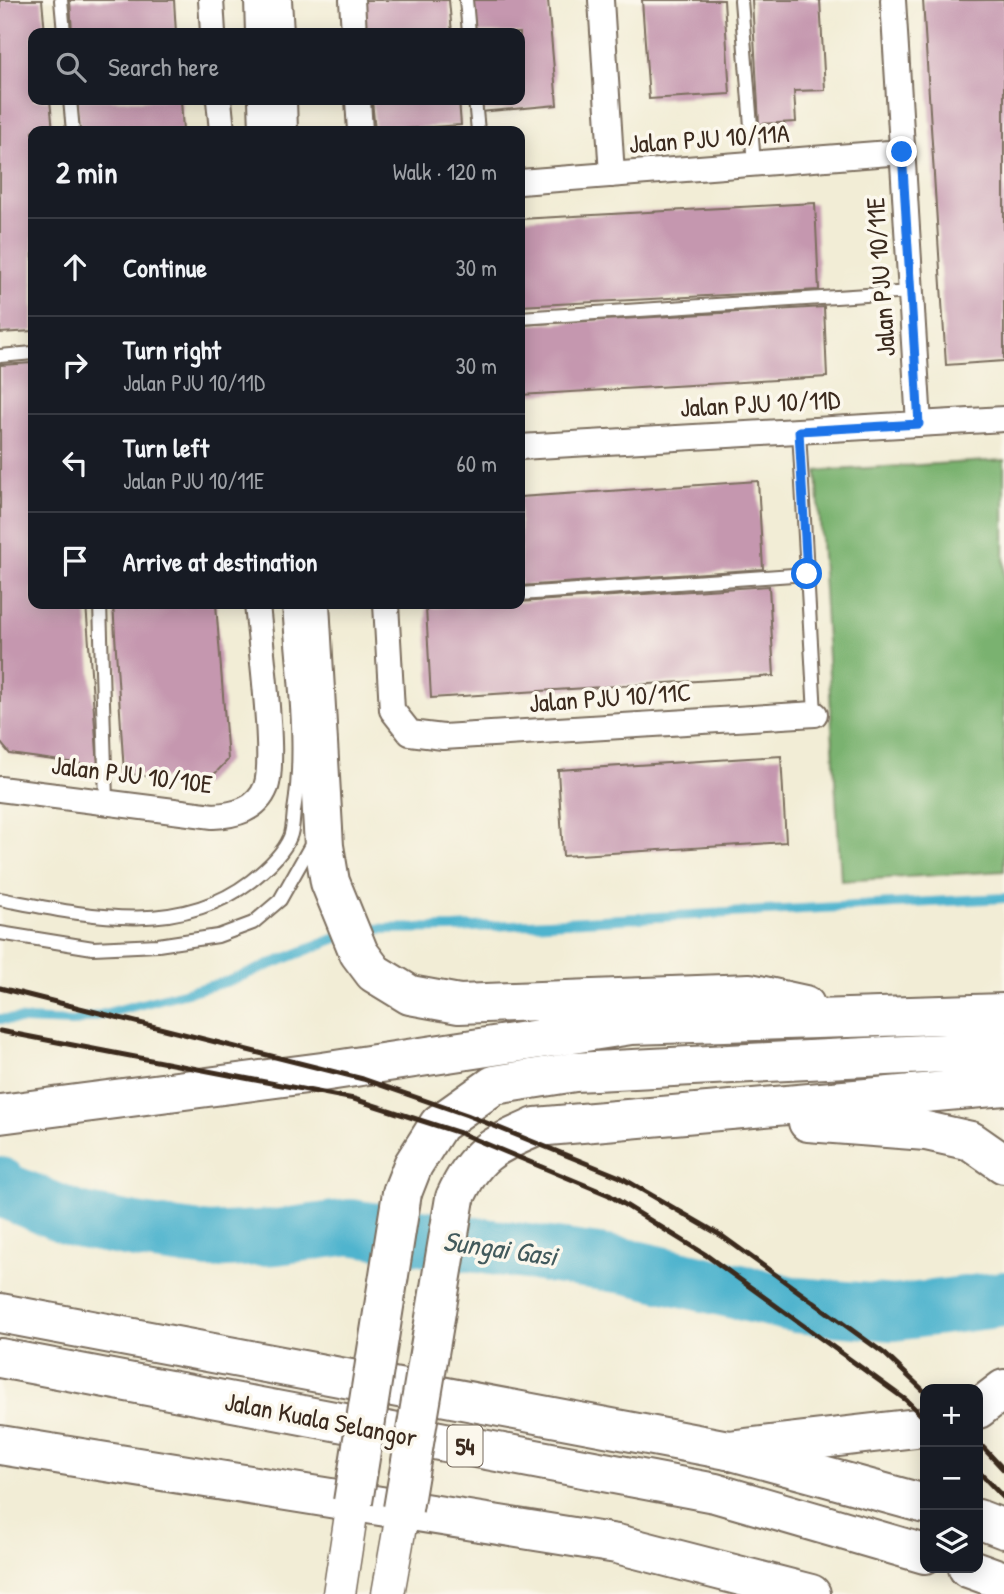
<!DOCTYPE html>
<html lang="en">
<head>
<meta charset="utf-8">
<style>
  :root { --surface:#171b24; --page:#242831; --text:#f1f3f6; --muted:#9ea1a6; --line:#363941 }
  body { margin:0; font-family:"Patrick Hand",sans-serif; background:var(--page); color:var(--text) }
  .controls { position:absolute; right:21px; bottom:21px; display:grid; overflow:hidden; border-radius:14px; box-shadow:0 4px 18px #0003 }
  .controls button { width:63px; height:63px; display:grid; place-items:center; padding:0; border:0; border-bottom:2px solid var(--line); background:var(--surface); color:var(--text); font:35px sans-serif }
  .stop { position:absolute; width:21px; height:21px; margin:-16px; border:5px solid #1a73e8; border-radius:50%; background:#fff }
  .stop.end { background:#1a73e8; border-color:#fff; box-shadow:0 2px 7px #0008 }
  .list { margin:0; padding:0; list-style:none }
  h2 { display:flex; justify-content:space-between; align-items:center; height:91px; margin:0; padding:0 28px; font-size:30px }
  h2 small { font-size:23px; font-weight:400; color:var(--muted) }
  .list li { display:grid; grid-template-columns:46px 1fr auto; gap:21px; align-items:center; box-sizing:border-box; height:98px; padding:0 28px; border-top:2px solid var(--line) }
  .list b { display:block; font-size:26px; white-space:nowrap }
  .list p { margin:0; font-size:23px; white-space:nowrap; color:var(--muted) }
  .list em { font-size:23px; font-style:normal; color:var(--muted) }
  .icon { flex:none; width:38px; height:38px; fill:none; stroke:currentColor; stroke-width:2; stroke-linecap:round; stroke-linejoin:round }
  .map { position:relative; flex:none; width:1004px; height:1594px; overflow:hidden }
  .search { position:absolute; background:var(--surface); box-shadow:0 4px 18px #0003; left:28px; top:28px; width:497px; height:77px; display:flex; align-items:center; gap:18px; box-sizing:border-box; padding:0 24px; border-radius:14px; color:var(--muted); font-size:26px }
  .panel { position:absolute; background:var(--surface); box-shadow:0 4px 18px #0003; left:28px; top:126px; width:497px; height:483px; border-radius:14px }
  .map>svg:first-child { display:block }
  .forest { fill:#7ab26f; stroke:#5a6e46; stroke-width:2 }
  .lines { fill:none; stroke-linecap:round; stroke-linejoin:round }
  .stream { stroke:#4fb4ce; stroke-width:10 }
  .river { stroke:#4fb4ce; stroke-width:56 }
  .building { fill:#c597af }
  .service-casing { stroke:#7b6e5e; stroke-width:16 }
  .minor-casing { stroke:#7b6e5e; stroke-width:28 }
  .tertiary-casing { stroke:#7b6e5e; stroke-width:35 }
  .trunk-casing { stroke:#7b6e5e; stroke-width:42 }
  .motorway-casing { stroke:#7b6e5e; stroke-width:42 }
  .service { stroke:#fff; stroke-width:12 }
  .minor { stroke:#fff; stroke-width:24 }
  .tertiary { stroke:#fff; stroke-width:32 }
  .trunk { stroke:#fff; stroke-width:38 }
  .motorway { stroke:#fff; stroke-width:38 }
  .rail { stroke:#3b2a1e; stroke-width:5 }
  .motorway-bridge-casing { stroke:#7b6e5e; stroke-width:42; stroke-linecap:butt }
  .motorway-bridge { stroke:#fff; stroke-width:38 }
  .route { stroke:#1a73e8; stroke-width:9 }
  .labels { text-anchor:middle; dominant-baseline:central; stroke-width:7; stroke-linejoin:round; paint-order:stroke }
  .shield { fill:#fbf7ec; stroke:#75685c; stroke-width:2 }
  .shield-label { font-size:24px; font-weight:bold; fill:#3b2a1e }
  .street-label { font-size:26px; fill:#3b2a1e; stroke:#fbf7ec }
  .water-label { font-size:28px; font-style:italic; fill:#425a5c; stroke:#fbf7ec }
</style>
</head>
<body>
<div class="map">
<svg width="1004" height="1594" viewBox="0 0 1004 1594">
  <rect width="100%" height="100%" fill="#fbf7ec"/>
  <filter id="ink" filterUnits="userSpaceOnUse"><feTurbulence type="fractalNoise" baseFrequency=".0143" numOctaves="2"/><feDisplacementMap in="SourceGraphic" scale="14" xChannelSelector="R" yChannelSelector="G"/><feConvolveMatrix kernelMatrix="1 2 1 2 8 2 1 2 1" color-interpolation-filters="sRGB"/></filter>
  <filter id="wash" filterUnits="userSpaceOnUse"><feTurbulence type="fractalNoise" baseFrequency=".00686" numOctaves="4" result="noise"/><feDisplacementMap in="SourceGraphic" scale="28" xChannelSelector="R" yChannelSelector="G"/><feGaussianBlur stdDeviation="1.57" result="paint"/><feColorMatrix in="noise" values="0 0 0 0 0 0 0 0 0 0 0 0 0 0 0 0 0 1.4 0 .05"/><feComposite in="paint" operator="in"/></filter>
  <g filter="url(#wash)">
    <rect width="100%" height="100%" fill="#f2edd6"/>
    <path class="forest" d="M1004,460V871L841,881L817,471Z"/>
    <g class="lines">
      <path class="stream" d="M358,929L455,928L1004,898
        M0,1019L73,1022L229,981L344,935"/>
      <path class="river" d="M0,1185L6,1191L77,1220L147,1233L209,1241L276,1237L350,1227L626,1266L796,1305L894,1313L1004,1299"/>
    </g>
    <g id="blocks">
      <path class="building" d="M0,0H42L45,33H33V100H50L53,131H33V331L0,333Z
        M70,0H174L176,33H72Z
        M362,0H449L452,33H365Z
        M470,0H548L557,105L480,112L478,100H520V33H473Z
        M642,0H724L730,94L649,99Z
        M752,0H820L825,90L794,91L796,122L759,124Z
        M923,0H1004V361L946,365Z
        M77,100H181L183,131H79Z
        M372,100H459L461,125L375,131Z
        M815,203L819,290L520,306V219Z
        M824,307L827,377L520,395V325Z
        M33,363V604H86L98,766L10,754L0,742V365Z
        M758,481L763,569L520,586V497Z
        M769,586L774,676L431,698L426,608Z
        M113,604H216L228,760L205,784L124,773Z
        M781,756L786,842L563,856L558,770Z"/>
    </g>
  </g>
  <g filter="url(#ink)">
    <use href="#blocks" fill-opacity="0" stroke="#7b6e5e" stroke-width="2"/>
    <g class="lines">
      <g class="service-casing">
        <path id="service" d="M61,0L64,33
          M251,0L252,33
          M466,0L469,33
          M741,0L754,164
          M70,100L73,131
          M255,100L256,131
          M475,100L478,131
          M520,318L911,292
          M0,356L33,353
          M799,431L815,714
          M520,594L807,574
          M100,604L106,800
          M0,899C84,915 177,938 251,881C265,870 283,854 290,837C293,830 293,819 294,811C305,744 293,671 289,604
          M0,933L93,948L158,945L218,936L253,923L280,900L311,845"/>
      </g>
      <g class="minor-casing">
        <path id="minor" d="M211,0L213,33
          M352,0L354,33
          M601,0L612,175
          M893,0L919,424
          M219,100L222,131
          M358,100L360,131
          M520,182L902,152
          M520,447L1004,419
          M386,604L392,710L410,733L443,737L815,714
          M0,789L213,816C235,815 257,810 266,787C276,759 260,640 257,604"/>
      </g>
      <g class="tertiary-casing">
        <path id="tertiary" d="M339,1594L353,1502
          M388,1594L403,1509"/>
      </g>
      <g class="trunk-casing">
        <path id="trunk" d="M0,1313L728,1450L925,1504
          M0,1358L715,1493L925,1554
          M0,1445L617,1544L811,1594
          M978,1519L1004,1529
          M968,1568L1004,1581"/>
      </g>
      <g class="motorway-casing">
        <path id="motorway" d="M272,0L274,33
          M277,100L278,131
          M310,604L324,846L330,882L359,953L374,973L410,995L459,1004L750,993L805,1005
          M0,1114L322,1072L631,1025L1004,1013
          M808,1122L926,1131L971,1141L1004,1164
          M402,1193L413,1165L439,1124L494,1085L575,1072L1004,1050
          M455,1198C475,1153 493,1146 536,1127L1004,1086
          M978,1409L1004,1389
          M728,1450L925,1427"/>
      </g>
      <use href="#service" class="service"/>
      <use href="#minor" class="minor"/>
      <use href="#tertiary" class="tertiary"/>
      <use href="#trunk" class="trunk"/>
      <use href="#motorway" class="motorway"/>
      <path class="rail" d="M0,988L363,1079L467,1115L620,1177L722,1236L885,1354L925,1392
        M0,1031L354,1099L460,1133L609,1195L706,1255L906,1400L925,1419
        M978,1442L1004,1470
        M978,1471L1004,1498"/>
      <g class="motorway-bridge-casing">
        <path id="motorway-bridge" d="M353,1502L402,1193
          M403,1509L455,1198"/>
      </g>
      <use href="#motorway-bridge" class="motorway-bridge"/>
    </g>
  </g>
  <g class="lines" filter="url(#ink)">
    <path class="route" d="M807,574L799,431L919,424L902,152"/>
  </g>
  <g class="labels">
    <rect class="shield" x="447.5" y="1425.5" width="35" height="41" rx="5"/>
    <g class="shield-label">
      <text x="465" y="1446">54</text>
    </g>
    <g class="street-label">
      <text transform="translate(709 138) rotate(-4)">Jalan PJU 10/11A</text>
      <text transform="translate(880 277) rotate(-94)">Jalan PJU 10/11E</text>
      <text transform="translate(760 403) rotate(-3)">Jalan PJU 10/11D</text>
      <text transform="translate(610 697) rotate(-4)">Jalan PJU 10/11C</text>
      <text transform="translate(132 774) rotate(7)">Jalan PJU 10/10E</text>
      <text transform="translate(321 1419) rotate(11)">Jalan Kuala Selangor</text>
    </g>
    <g class="water-label">
      <text transform="translate(500 1248) rotate(8)">Sungai Gasi</text>
    </g>
  </g>
</svg>
<div class="controls">
<button>+</button>
<button>−</button>
<button><svg class="icon" aria-label="layers" viewBox="0 0 24 24"><path d="M12 4l9 5-9 5-9-5zM3 14l9 5 9-5"/></svg></button>
</div>
<div class="stop" style="left:807px;top:574px"></div>
<div class="stop end" style="left:902px;top:152px"></div>
<div class="search"><svg class="icon" aria-label="search" viewBox="0 0 24 24"><circle cx="10" cy="10" r="6"/><path d="M15 15l6 6"/></svg>Search here</div>
<section class="panel">
<h2>2 min<small>Walk · 120 m</small></h2>
<ul class="list">
<li><svg class="icon" aria-label="ahead" viewBox="0 0 24 24"><path d="M12 20V5M6 11l6-6 6 6"/></svg><div><b>Continue</b></div><em>30 m</em></li>
<li><svg class="icon" aria-label="right" viewBox="0 0 24 24"><path d="M7 20v-9h11M14 6l5 5-5 5"/></svg><div><b>Turn right</b><p>Jalan PJU 10/11D</p></div><em>30 m</em></li>
<li><svg class="icon" aria-label="left" viewBox="0 0 24 24"><path d="M17 20v-9H6M10 6l-5 5 5 5"/></svg><div><b>Turn left</b><p>Jalan PJU 10/11E</p></div><em>60 m</em></li>
<li><svg class="icon" aria-label="arrive" viewBox="0 0 24 24"><path d="M6 21V4h12l-3 4 3 4H6"/></svg><div><b>Arrive at destination</b></div></li>
</ul>
</section>
</div>
</body>
</html>
